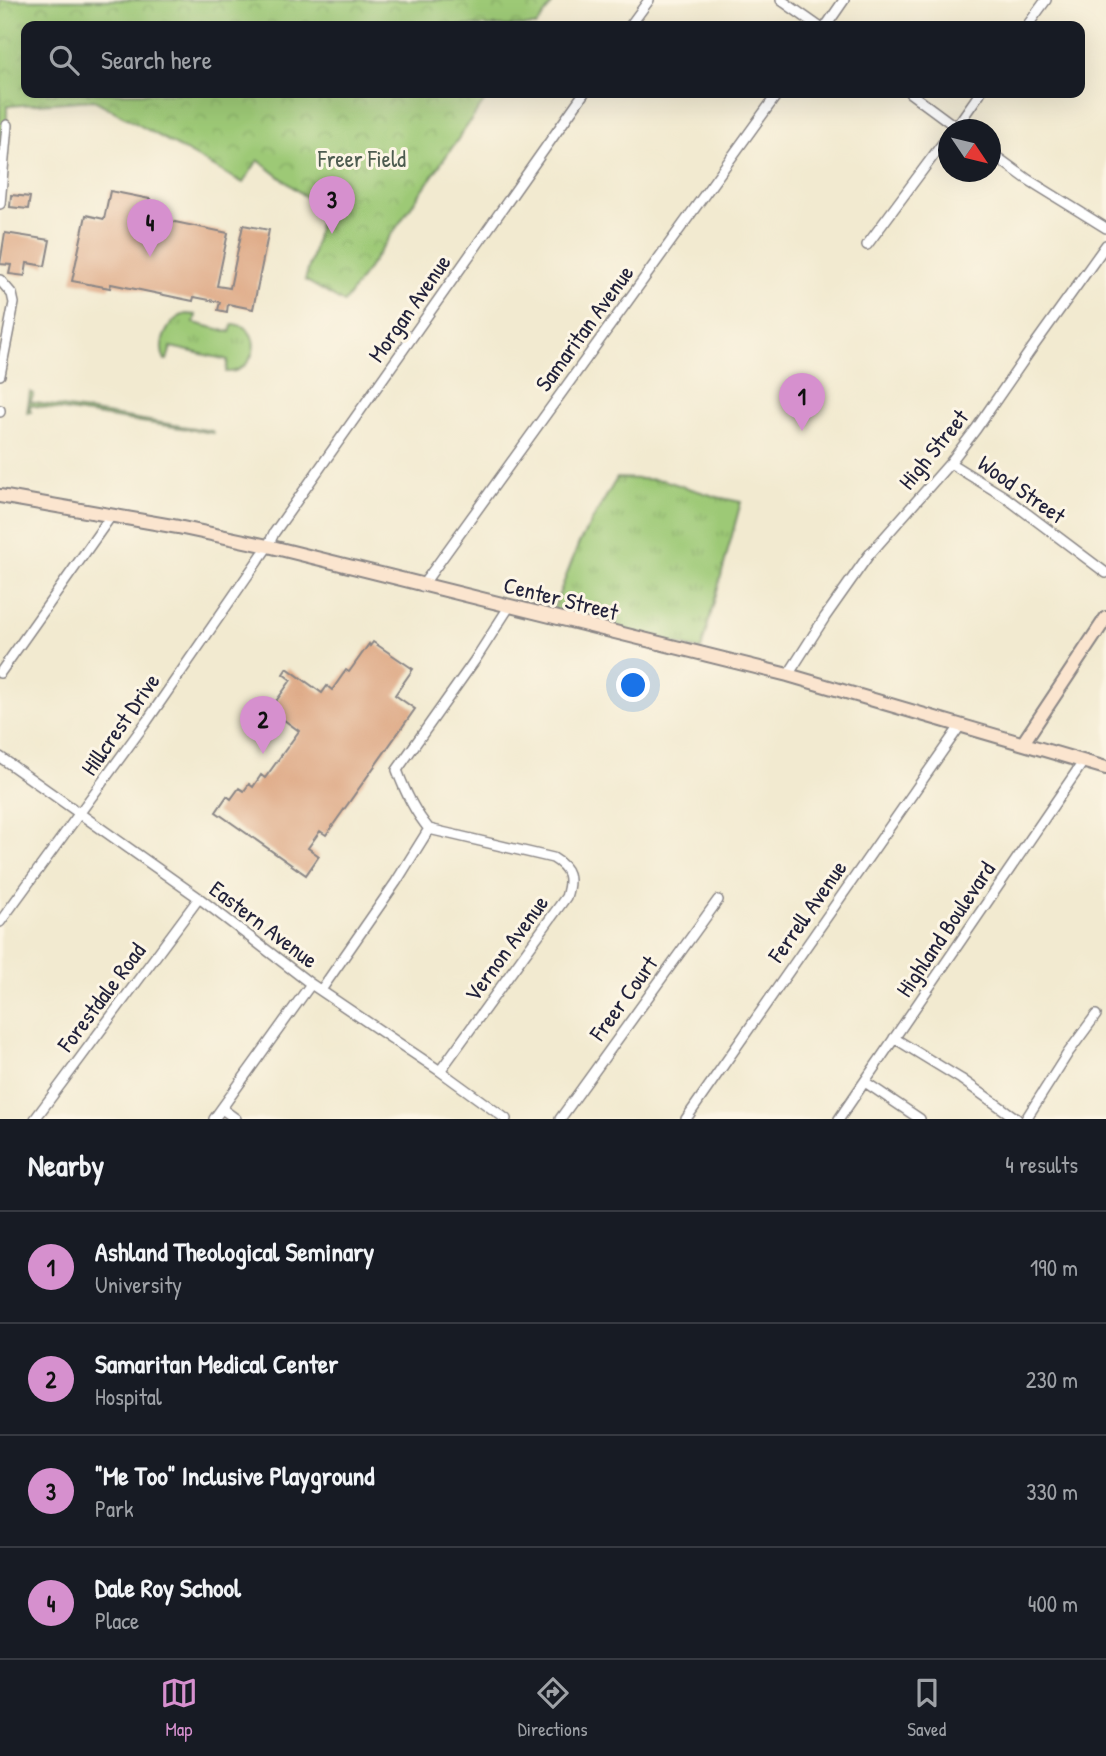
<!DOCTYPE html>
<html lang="en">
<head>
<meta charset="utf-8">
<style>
  :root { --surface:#171b24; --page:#20242c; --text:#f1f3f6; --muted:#9ea1a6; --line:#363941; --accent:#d690ce }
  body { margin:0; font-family:"Patrick Hand",sans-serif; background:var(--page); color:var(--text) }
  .compass { position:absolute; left:938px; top:119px; width:63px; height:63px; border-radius:50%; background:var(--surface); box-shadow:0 7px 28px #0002; rotate:125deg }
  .you { position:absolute; left:634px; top:686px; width:24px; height:24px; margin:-18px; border:5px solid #fff; border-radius:50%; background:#1a73e8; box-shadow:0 0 0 10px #1a73e833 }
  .badge { display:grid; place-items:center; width:46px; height:46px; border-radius:50%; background:var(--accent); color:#111; font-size:23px; font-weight:700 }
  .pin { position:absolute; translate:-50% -58px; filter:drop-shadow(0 2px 4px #0008) }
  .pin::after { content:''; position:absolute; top:37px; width:24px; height:21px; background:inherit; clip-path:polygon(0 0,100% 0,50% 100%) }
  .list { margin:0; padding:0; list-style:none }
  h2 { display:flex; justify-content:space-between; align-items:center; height:91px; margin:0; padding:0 28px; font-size:30px }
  h2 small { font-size:23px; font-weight:400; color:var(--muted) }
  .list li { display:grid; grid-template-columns:46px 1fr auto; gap:21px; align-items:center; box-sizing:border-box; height:112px; padding:0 28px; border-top:2px solid var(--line) }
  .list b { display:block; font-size:26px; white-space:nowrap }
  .list p { margin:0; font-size:23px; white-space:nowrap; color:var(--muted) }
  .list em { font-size:23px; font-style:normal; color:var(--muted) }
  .icon { flex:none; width:38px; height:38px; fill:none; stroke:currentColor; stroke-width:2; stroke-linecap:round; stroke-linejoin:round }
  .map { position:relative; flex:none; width:1106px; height:1119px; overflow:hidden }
  .search { position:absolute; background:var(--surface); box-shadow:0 7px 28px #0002; left:21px; right:21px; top:21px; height:77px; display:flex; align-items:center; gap:18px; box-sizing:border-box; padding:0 24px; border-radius:14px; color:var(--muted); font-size:26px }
  .sheet { height:539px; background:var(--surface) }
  nav { display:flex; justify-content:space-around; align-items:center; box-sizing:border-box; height:98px; border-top:2px solid var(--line); background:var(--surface); font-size:19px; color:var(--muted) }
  nav a { display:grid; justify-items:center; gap:4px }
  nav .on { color:var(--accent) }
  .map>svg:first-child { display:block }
  .grass { fill:url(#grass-tufts); stroke:#607658; stroke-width:2 }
  .park { fill:url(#park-crowns); stroke:#607658; stroke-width:2 }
  .building { fill:#dfab88 }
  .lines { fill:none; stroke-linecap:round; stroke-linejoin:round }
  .street-casing { stroke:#8a8686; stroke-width:12 }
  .secondary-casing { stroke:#8a8686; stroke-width:16 }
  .street { stroke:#fff; stroke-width:9 }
  .secondary { stroke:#fbe5cf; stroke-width:12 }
  .labels { text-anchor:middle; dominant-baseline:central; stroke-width:6; stroke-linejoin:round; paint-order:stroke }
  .park-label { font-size:23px; fill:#4d5c50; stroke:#fcf5e5 }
  .street-label { font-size:23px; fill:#22223b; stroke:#fcf5e5 }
</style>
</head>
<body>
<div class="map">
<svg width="1106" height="1119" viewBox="0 0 1106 1119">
  <defs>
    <pattern id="grass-tufts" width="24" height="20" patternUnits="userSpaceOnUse" patternTransform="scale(1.75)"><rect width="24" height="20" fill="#9dc976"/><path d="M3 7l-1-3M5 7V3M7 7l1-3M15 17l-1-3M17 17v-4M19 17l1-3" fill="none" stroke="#87ac67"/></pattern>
    <pattern id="park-crowns" width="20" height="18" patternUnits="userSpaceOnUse" patternTransform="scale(1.75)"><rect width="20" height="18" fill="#9dc976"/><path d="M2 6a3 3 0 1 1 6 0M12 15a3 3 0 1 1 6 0" fill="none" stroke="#87ac67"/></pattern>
  </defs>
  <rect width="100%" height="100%" fill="#fcf5e5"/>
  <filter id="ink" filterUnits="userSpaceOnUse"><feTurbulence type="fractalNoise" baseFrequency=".0143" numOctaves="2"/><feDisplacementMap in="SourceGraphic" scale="14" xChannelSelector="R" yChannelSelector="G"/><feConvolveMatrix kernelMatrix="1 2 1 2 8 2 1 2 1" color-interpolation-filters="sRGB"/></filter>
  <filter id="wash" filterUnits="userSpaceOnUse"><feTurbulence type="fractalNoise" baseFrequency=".00686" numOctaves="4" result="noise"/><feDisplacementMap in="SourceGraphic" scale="28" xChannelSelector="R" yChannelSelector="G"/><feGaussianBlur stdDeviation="1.57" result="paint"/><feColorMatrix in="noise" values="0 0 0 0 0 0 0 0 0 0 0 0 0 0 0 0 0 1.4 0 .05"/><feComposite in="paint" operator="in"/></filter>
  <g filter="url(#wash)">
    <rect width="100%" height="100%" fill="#f2ead0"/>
    <path class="grass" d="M186,314L196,315L194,323L230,332L233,324C235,324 242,326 244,327C265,342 249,374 226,372L228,360L171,347L167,360H165C156,344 169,318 186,314Z
      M30,392L34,394L30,402L212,431L213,433L29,405L31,412L27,413Z
      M617,478L663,480L717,497L741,502L701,650L551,615L579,543Z"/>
    <path class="park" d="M0,0H555L536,26H26V93H490L344,303L305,280L313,253L322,210L258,160L243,183L94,100L7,106V125L0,169Z"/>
    <g id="blocks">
      <path class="building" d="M110,191L150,199L146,216L228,233L217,286L230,288L243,225L269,230L253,309L228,304L227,312L218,310L220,302L194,297L193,301L111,284L110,288L72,281L86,215L104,219Z
        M11,195L30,197L28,209L10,207Z
        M5,233L50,240L45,266L27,263L25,276L9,274L11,265L0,264Z
        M373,642L413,669L395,695L415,709L326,835L320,831L308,848L319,856L306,875L216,812L227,796L231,799L239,788L244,791L249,784L253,787L261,775L265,778L299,731L284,720L281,724L267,714L291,680L283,674L287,668L322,693L327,686L332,690L346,670L349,672L369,644L370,646Z"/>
    </g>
  </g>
  <g filter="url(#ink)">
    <use href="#blocks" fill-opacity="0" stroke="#8a8686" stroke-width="2"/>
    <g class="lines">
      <g class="street-casing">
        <path id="street" d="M781,0L818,26
          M630,26L649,0
          M826,26L844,0
          M1027,26L1046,0
          M910,93L960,130
          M954,130L980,93
          M990,152L1027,179L1106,228
          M0,204L7,125
          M867,245L948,136
          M0,280L12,294L14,303L0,375
          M0,410V412
          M950,463L1005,497L1106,573
          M422,586L778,93
          M0,673L111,516
          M788,675L825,617L868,556L950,463L976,429L1030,351L1106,245
          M0,757L199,898L311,984L440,1071L506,1119
          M0,922L147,721L268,546L274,533L584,93
          M321,990L396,882L429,829
          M894,1038L961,1079L1017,1119
          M440,1071L566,897C572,878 570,868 553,858L429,829C414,811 405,792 397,770L475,660L509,607
          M865,1082L920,1119
          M222,1109L236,1119
          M35,1119L199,898
          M214,1119L311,984
          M560,1119L718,900
          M686,1119L960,726
          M839,1119L1083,762
          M1026,1119L1068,1053L1096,1015"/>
      </g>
      <g class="secondary-casing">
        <path id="secondary" d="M0,496L178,527L268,546L788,675L1106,768
          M1023,743L1106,618"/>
      </g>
      <use href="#street" class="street"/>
      <use href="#secondary" class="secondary"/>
    </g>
  </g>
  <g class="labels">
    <g class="park-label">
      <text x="362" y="158">Freer Field</text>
    </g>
    <g class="street-label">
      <text transform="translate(409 308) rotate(-55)">Morgan Avenue</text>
      <text transform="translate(584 328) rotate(-54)">Samaritan Avenue</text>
      <text transform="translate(933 449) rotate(-51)">High Street</text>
      <text transform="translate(1022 489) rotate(35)">Wood Street</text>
      <text transform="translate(561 598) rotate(14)">Center Street</text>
      <text transform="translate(120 724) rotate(-55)">Hillcrest Drive</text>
      <text transform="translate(807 911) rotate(-55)">Ferrell Avenue</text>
      <text transform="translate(264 924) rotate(37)">Eastern Avenue</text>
      <text transform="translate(945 929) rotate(-56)">Highland Boulevard</text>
      <text transform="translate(506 948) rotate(-54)">Vernon Avenue</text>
      <text transform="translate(101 997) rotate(-53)">Forestdale Road</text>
      <text transform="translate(623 998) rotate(-54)">Freer Court</text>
    </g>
  </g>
</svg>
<svg class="compass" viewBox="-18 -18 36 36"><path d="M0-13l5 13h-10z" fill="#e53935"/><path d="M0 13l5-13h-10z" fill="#9ea1a6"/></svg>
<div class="you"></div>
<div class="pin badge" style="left:802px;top:431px">1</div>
<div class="pin badge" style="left:263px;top:754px">2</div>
<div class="pin badge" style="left:332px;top:234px">3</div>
<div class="pin badge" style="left:150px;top:257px">4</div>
<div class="search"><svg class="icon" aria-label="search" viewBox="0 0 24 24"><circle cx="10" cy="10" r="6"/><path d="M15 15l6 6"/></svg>Search here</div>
</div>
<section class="sheet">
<h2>Nearby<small>4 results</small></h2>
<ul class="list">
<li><span class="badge">1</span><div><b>Ashland Theological Seminary</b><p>University</p></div><em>190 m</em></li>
<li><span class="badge">2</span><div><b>Samaritan Medical Center</b><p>Hospital</p></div><em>230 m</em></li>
<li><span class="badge">3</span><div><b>&quot;Me Too&quot; Inclusive Playground</b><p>Park</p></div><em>330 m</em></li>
<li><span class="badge">4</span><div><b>Dale Roy School</b><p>Place</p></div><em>400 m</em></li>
</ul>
</section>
<nav>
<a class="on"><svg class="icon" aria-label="map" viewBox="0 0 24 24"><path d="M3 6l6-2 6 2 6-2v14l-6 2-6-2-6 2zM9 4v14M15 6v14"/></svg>Map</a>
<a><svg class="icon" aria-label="directions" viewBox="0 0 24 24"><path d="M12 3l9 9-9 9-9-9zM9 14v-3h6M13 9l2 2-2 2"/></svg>Directions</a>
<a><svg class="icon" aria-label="saved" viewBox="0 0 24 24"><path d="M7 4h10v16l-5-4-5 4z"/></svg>Saved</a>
</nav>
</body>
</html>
